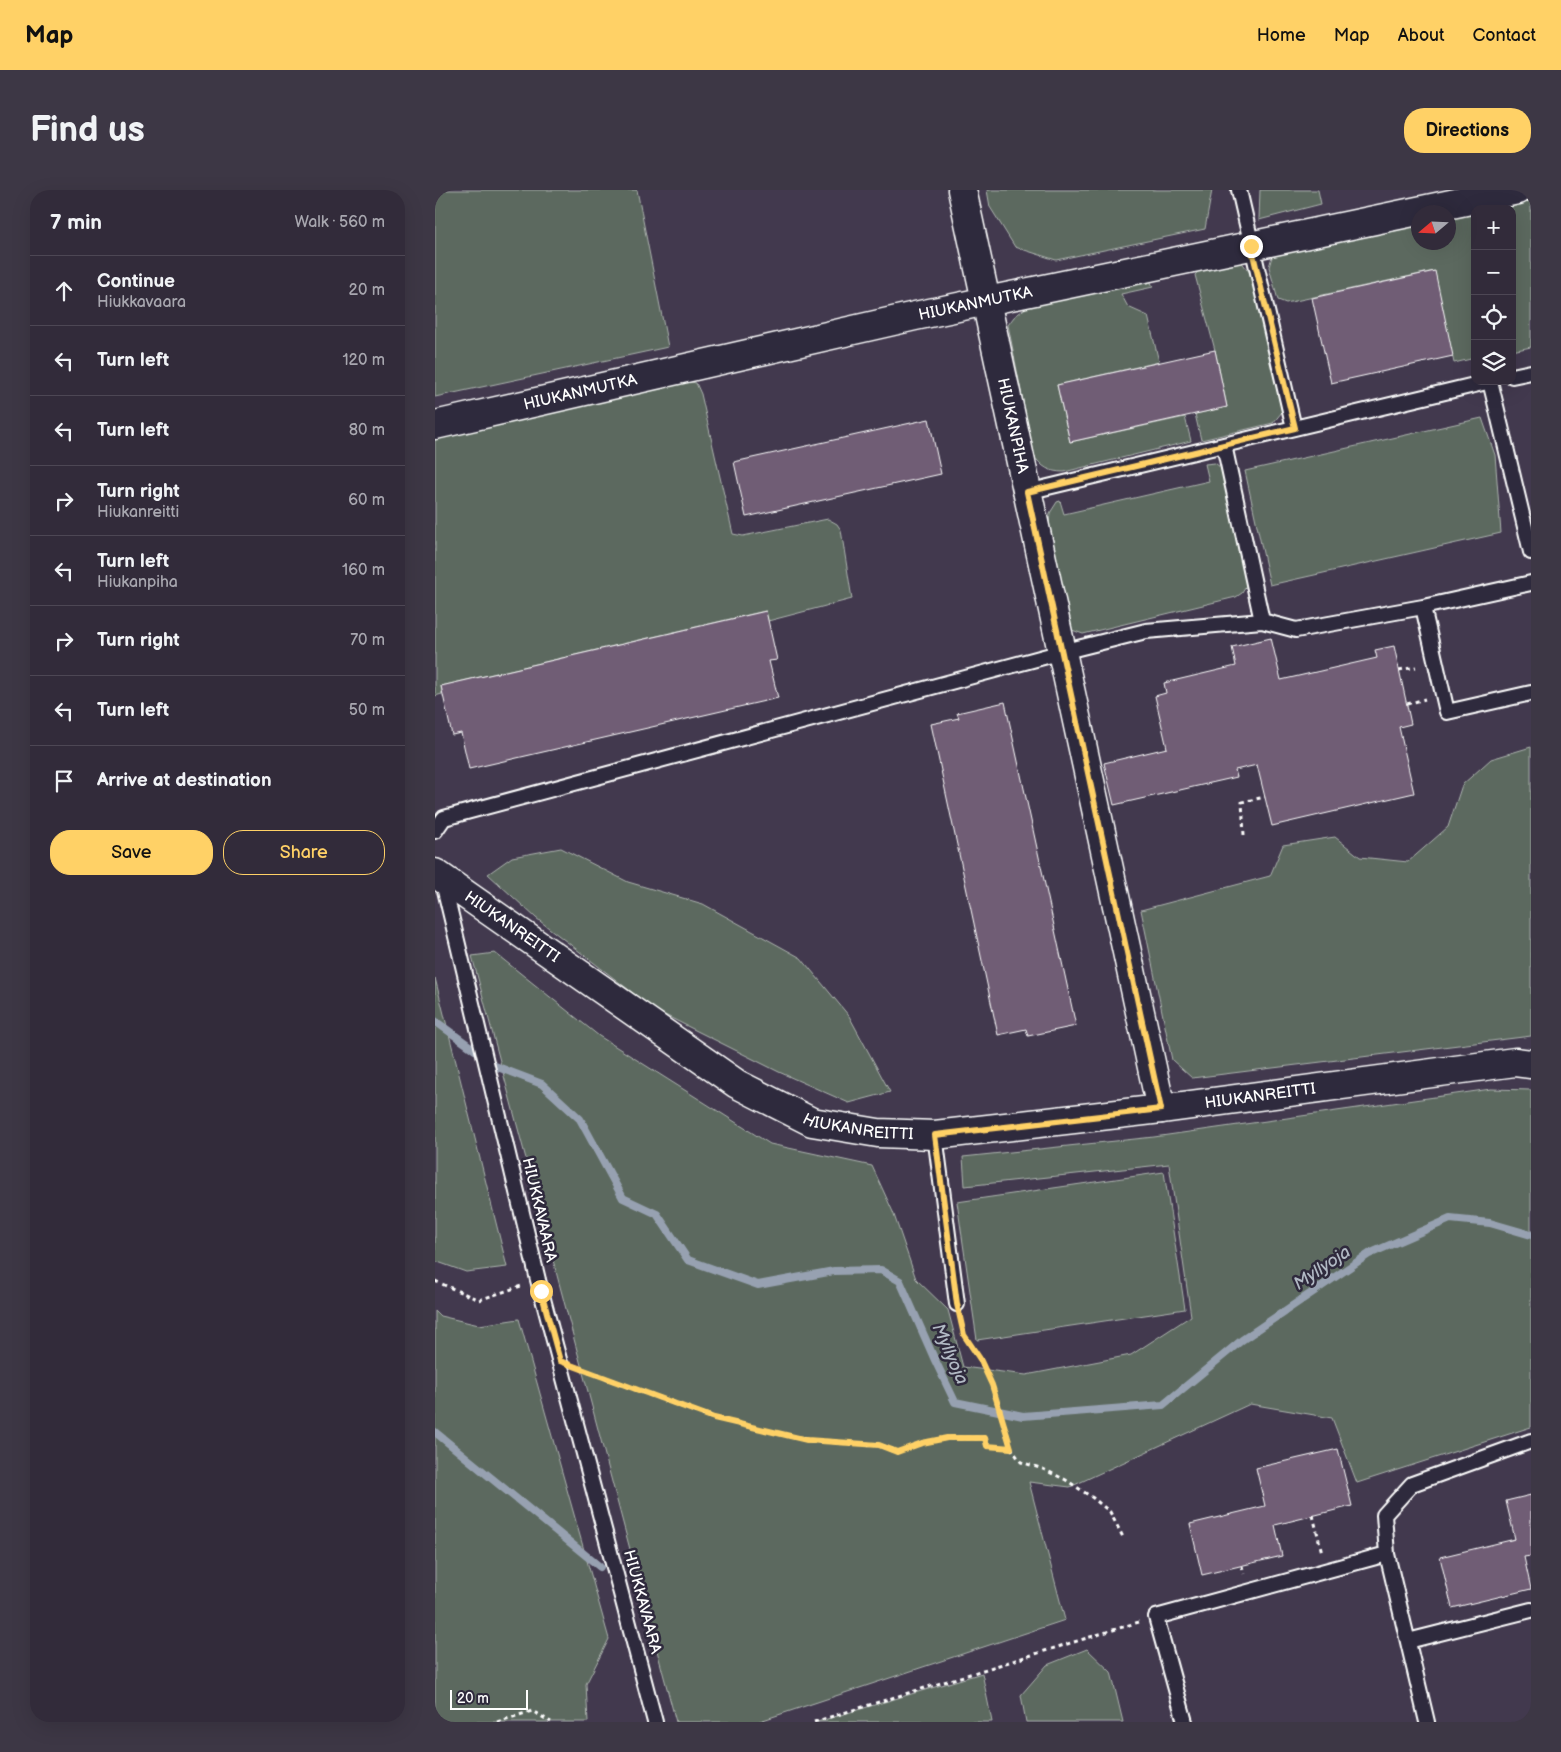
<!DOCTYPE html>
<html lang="en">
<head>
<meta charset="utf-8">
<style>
  :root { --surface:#322b3a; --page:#3d3745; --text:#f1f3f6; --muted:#a8a7af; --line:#4d4754; --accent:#ffd166 }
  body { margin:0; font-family:"Balsamiq Sans",sans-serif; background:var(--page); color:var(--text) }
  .controls { position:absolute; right:15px; top:15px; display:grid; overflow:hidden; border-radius:10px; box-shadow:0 5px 20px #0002 }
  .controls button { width:45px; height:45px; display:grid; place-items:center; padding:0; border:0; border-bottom:1px solid var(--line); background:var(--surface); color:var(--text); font:25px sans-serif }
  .compass { position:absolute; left:976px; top:15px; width:45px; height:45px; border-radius:50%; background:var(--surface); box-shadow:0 5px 20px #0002; rotate:251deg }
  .scale { position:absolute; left:15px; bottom:12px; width:78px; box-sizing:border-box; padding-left:5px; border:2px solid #fff; border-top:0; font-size:14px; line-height:18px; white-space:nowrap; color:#fff; -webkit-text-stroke:4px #2f2a3d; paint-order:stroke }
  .stop { position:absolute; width:15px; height:15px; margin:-11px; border:4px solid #ffd166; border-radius:50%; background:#fff }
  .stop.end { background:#ffd166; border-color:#fff; box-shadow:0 1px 5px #0008 }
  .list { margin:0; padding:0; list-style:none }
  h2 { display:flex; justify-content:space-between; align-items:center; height:65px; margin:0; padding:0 20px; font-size:21px }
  h2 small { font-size:16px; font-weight:400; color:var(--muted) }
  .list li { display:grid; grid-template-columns:32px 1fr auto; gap:15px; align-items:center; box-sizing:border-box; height:70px; padding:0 20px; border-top:1px solid var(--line) }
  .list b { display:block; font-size:19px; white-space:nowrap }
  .list p { margin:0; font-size:16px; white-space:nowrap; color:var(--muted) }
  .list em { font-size:16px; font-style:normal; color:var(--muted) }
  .actions { display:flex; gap:10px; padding:15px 20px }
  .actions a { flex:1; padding:11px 0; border:1px solid var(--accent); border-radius:20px; text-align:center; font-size:18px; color:var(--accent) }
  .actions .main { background:var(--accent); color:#111 }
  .icon { flex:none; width:28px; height:28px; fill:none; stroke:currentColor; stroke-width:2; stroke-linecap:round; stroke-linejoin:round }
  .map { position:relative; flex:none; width:1096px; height:1532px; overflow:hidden; border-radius:20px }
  header { display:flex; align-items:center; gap:30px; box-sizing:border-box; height:70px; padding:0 25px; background:var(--accent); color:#111 }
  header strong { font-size:24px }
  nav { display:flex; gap:28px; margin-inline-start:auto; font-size:18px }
  .intro { display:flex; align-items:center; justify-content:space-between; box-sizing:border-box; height:120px; padding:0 30px }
  h1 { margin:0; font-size:35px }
  .button { padding:12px 22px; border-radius:20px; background:var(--accent); color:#111; font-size:18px; font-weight:700 }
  main { display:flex; gap:30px; padding:0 30px }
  aside { flex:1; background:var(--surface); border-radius:20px; box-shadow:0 5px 20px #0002 }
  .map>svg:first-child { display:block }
  .green { fill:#5b695f; stroke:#adb4af }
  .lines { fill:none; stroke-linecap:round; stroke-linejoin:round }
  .stream { stroke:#97a1b1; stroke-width:8 }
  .building { fill:#705d75; stroke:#fff }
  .lane-casing { stroke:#fff; stroke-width:18 }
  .street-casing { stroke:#fff; stroke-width:31 }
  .path { stroke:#fff; stroke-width:3; stroke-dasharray:4 4; stroke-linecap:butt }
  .lane { stroke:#2f2a3d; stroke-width:14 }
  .street { stroke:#2f2a3d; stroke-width:28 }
  .route { stroke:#ffd166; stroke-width:6 }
  .labels { text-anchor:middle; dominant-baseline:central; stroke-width:5; stroke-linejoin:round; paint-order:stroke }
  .street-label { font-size:16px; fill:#fff; stroke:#2f2a3d }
  .water-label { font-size:18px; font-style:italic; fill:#b1b9c4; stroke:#2f2a3d }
</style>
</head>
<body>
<header>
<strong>Map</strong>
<nav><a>Home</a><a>Map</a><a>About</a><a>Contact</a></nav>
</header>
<div class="intro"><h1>Find us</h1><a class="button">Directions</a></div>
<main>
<aside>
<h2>7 min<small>Walk · 560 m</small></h2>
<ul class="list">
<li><svg class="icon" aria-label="ahead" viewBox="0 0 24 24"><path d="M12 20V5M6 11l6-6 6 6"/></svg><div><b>Continue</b><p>Hiukkavaara</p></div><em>20 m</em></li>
<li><svg class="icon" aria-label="left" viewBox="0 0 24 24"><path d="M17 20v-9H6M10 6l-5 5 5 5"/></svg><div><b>Turn left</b></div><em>120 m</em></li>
<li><svg class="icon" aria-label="left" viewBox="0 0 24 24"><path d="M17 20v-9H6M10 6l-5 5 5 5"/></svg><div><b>Turn left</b></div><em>80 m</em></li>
<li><svg class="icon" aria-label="right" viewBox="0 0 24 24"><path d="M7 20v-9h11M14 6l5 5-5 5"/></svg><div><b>Turn right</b><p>Hiukanreitti</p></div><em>60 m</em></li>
<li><svg class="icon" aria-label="left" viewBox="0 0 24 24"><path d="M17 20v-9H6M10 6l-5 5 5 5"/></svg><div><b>Turn left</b><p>Hiukanpiha</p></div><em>160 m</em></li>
<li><svg class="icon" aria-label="right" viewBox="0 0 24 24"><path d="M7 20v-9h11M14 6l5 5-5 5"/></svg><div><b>Turn right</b></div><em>70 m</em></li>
<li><svg class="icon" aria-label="left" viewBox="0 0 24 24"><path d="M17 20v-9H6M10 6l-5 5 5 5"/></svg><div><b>Turn left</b></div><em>50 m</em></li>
<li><svg class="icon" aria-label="arrive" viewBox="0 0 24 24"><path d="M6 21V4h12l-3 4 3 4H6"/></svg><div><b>Arrive at destination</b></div></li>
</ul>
<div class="actions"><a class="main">Save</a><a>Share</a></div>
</aside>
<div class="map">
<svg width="1096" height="1532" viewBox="0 0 1096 1532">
  <rect width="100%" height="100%" fill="#42394e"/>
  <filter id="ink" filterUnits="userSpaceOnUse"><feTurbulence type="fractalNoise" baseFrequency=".02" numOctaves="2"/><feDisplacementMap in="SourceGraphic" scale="10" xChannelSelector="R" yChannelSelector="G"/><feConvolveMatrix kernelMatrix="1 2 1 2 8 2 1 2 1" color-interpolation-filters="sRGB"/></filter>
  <g filter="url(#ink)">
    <path class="green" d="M0,0H202L233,157L0,207Z
      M552,0H777L770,39L621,70L580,57L555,17Z
      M825,0H883L886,14L824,30Z
      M1096,7V157L1077,161V19H1043Z
      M1040,19V168L1019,173L999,81L851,113L843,110L834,77L838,63L983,32L984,52H1014V25Z
      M805,70L816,84L847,222L838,233L766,250L760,224L792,217L780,160L760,85L765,79Z
      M715,90L718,97L686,104L693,117L713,126L724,172L622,195L635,252L750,227L756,251L629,282C614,282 607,277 599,266L573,135L579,127L592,117Z
      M251,191L261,193L266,204L298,344L308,346L393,329L402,334L406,340L417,409L333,431L330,421L6,496L7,504L0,506V247Z
      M1047,228L1060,265L1066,343L835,395L810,281Z
      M780,273L786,278L792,291L812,395L807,403L801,407L648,444L637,440L614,335L615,323L622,312L625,311L629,324L774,291L770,274Z
      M1096,557V846L757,888L737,870L706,720L835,686L848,655L900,647L925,667L973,672L1013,637L1027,595L1056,569Z
      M126,658L193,692L268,714L366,768L414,826L455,902L414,913L344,882L220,820L101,728L53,684L77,667Z
      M60,763L164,846L335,954L437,976L458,1022L481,1089L513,1120L528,1177L591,1185L696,1165L756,1126L734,974L530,996L528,967L719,947L1056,899L1096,900V1237L922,1293L897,1228L815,1214L635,1297L594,1292L630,1430L322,1532H241L37,766Z
      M0,788L72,1077L31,1082L0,1071Z
      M729,982L750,1119L542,1150L522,1012Z
      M0,1121L5,1126L44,1135L84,1129L174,1449L151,1494L153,1532H0Z
      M652,1459L676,1482L688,1532H591L586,1505L612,1475Z
      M547,1483L557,1532H382Z"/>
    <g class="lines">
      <path class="stream" d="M0,831L40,860
        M60,876L107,894L145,929L188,1008L222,1024L253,1070L323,1095L399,1081L446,1080L465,1091L499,1168L520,1212L588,1226L728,1215L807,1150L934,1064L1015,1029L1055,1033L1096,1045
        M0,1242L165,1377"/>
    </g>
    <path class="building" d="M1000,81L1018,166L896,193L877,108Z
      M780,160L792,217L635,252L622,195Z
      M494,229L506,284L311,327L299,272Z
      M331,421L342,470L334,471L343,508L34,579L26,543L17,545L6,496Z
      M836,448L846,490L942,468L940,460L959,456L976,534L964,537L979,603L837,636L822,575L800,580L802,587L679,615L669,573L732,558L720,506L731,503L729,493L801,476L797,457Z
      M570,512L641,836L593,846L591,839L563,845L496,534L524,528L522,523Z
      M903,1259L917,1316L840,1335L847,1366L767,1385L755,1334L830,1316L821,1278Z
      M1096,1305V1366L1089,1367L1096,1399L1017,1418L1005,1367L1080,1349L1071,1311Z"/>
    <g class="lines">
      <g class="lane-casing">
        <path id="lane" d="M804,0L859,238
          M1077,186L1096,182
          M1055,191L1096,362
          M789,255L827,431
          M592,302L1056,191
          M988,417L1012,522L1096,503
          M0,641L9,628L627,462L711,441L827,431L861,440L988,417L1096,393
          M8,692L103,1090L220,1532
          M500,945L522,1114
          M973,1451L1096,1420
          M750,1532L721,1427L952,1364
          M992,1532L952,1364L949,1325L977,1294L1096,1251"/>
      </g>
      <g class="street-casing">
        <g id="street">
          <path id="s1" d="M527,0L726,919"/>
          <path id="s2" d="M0,235L480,126L1083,0"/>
          <path id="s3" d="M0,683L302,894L377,932L443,943L500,945L726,919L1080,872L1096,874"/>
        </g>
      </g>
      <path class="path" d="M964,480L981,477
        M972,514L990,509
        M809,645L807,612L830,607
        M0,1091L44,1110L86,1096
        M526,1132L529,1145L545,1169L557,1195L576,1258L586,1272L608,1279L631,1290L658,1308L675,1322L689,1349
        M146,1179L279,1228L372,1250L444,1255L462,1262L487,1253L512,1248H550L552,1256L576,1258
        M878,1325L887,1363
        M807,1376L809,1384
        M62,1532L97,1521L116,1532
        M379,1532L704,1432"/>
      <use href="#lane" class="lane"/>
      <use href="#street" class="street"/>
    </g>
  </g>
  <g class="lines" filter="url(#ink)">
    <path class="route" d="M106,1101L125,1171L279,1228L372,1250L444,1255L462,1262L487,1253L512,1248H550L552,1256L576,1258L557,1195L545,1169L529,1145L522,1114L500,945L726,919L592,302L860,238L816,56"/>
  </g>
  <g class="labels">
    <g class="street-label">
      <text stroke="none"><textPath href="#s2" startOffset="554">HIUKANMUTKA</textPath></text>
      <text stroke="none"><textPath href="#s2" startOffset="149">HIUKANMUTKA</textPath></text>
      <text stroke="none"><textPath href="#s1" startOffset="241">HIUKANPIHA</textPath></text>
      <text stroke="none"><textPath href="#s3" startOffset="94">HIUKANREITTI</textPath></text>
      <text stroke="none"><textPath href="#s3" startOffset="904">HIUKANREITTI</textPath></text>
      <text stroke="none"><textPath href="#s3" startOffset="499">HIUKANREITTI</textPath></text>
      <text transform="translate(104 1020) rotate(77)">HIUKKAVAARA</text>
      <text transform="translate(207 1412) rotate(75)">HIUKKAVAARA</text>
    </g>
    <g class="water-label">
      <text transform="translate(887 1078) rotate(-34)">Myllyoja</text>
      <text transform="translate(515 1164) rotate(66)">Myllyoja</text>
    </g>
  </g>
</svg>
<div class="controls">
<button>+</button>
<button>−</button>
<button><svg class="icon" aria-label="locate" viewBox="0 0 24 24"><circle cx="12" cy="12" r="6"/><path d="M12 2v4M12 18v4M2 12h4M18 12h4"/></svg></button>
<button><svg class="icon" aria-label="layers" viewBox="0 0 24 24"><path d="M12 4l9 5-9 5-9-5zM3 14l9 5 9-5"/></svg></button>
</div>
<svg class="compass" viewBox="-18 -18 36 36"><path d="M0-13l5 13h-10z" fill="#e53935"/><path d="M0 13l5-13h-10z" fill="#a8a7af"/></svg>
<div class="scale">20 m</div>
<div class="stop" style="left:106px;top:1101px"></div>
<div class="stop end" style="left:816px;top:56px"></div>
</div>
</main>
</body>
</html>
